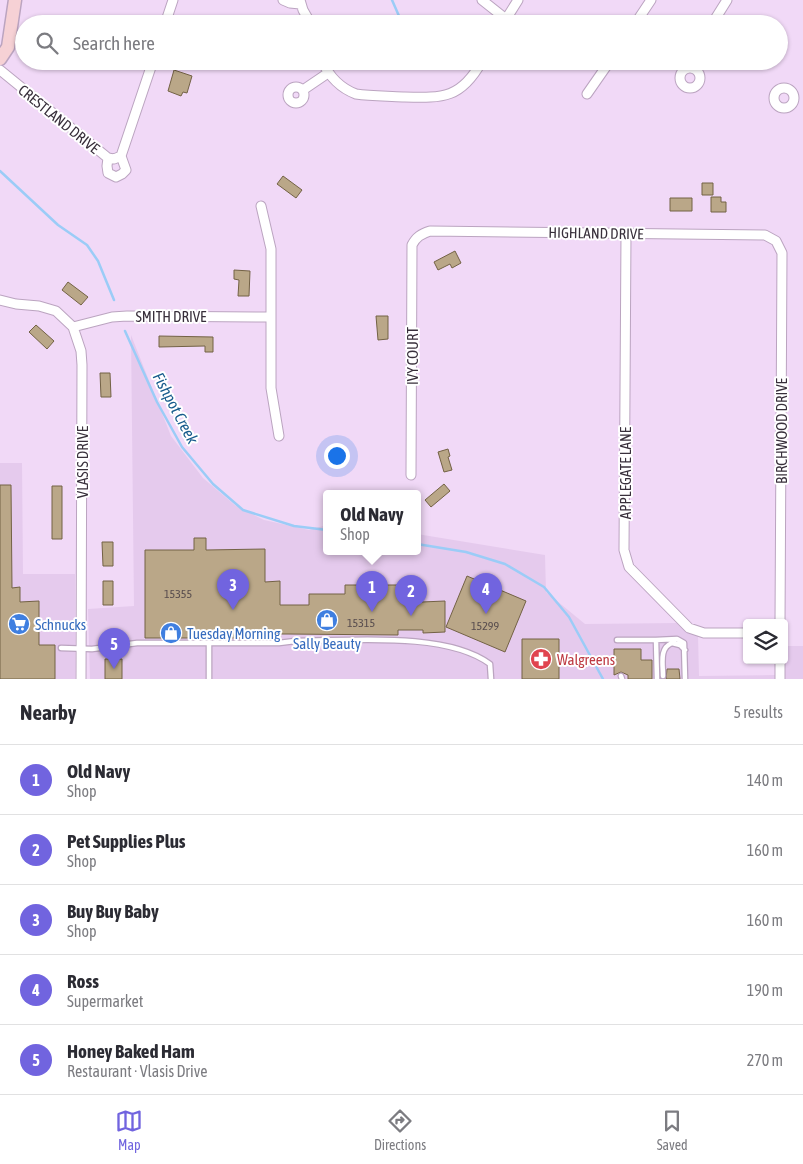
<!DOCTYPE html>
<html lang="en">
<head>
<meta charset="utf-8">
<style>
  :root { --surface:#fff; --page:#f2f2f3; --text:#2b2b33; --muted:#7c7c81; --line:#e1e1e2; --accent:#7164df }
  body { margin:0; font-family:"Asap Condensed",sans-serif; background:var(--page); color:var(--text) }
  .controls { position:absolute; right:15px; bottom:15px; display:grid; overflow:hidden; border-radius:5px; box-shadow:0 1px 4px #0004 }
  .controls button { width:45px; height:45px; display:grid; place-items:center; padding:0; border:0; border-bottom:1px solid var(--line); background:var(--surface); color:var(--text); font:25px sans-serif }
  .you { position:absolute; left:336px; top:455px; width:18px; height:18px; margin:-12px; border:4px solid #fff; border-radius:50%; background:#1a73e8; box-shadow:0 0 0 8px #1a73e833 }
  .badge { display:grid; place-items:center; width:32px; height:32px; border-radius:50%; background:var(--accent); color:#fff; font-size:16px; font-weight:700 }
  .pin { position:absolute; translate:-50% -41px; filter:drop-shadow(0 1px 2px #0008) }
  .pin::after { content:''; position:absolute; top:26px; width:18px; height:15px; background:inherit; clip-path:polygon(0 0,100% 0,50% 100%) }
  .popup { position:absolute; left:323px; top:490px; width:98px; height:65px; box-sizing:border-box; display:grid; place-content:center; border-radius:5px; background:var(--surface); filter:drop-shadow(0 1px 4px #0005); font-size:16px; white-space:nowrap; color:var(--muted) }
  .popup b { font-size:19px; color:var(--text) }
  .popup::after { content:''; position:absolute; left:50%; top:100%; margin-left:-10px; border:10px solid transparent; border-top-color:var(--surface) }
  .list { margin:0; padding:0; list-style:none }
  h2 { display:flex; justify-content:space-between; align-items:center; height:65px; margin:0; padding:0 20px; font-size:21px }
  h2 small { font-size:16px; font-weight:400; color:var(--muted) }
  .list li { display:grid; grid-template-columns:32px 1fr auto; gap:15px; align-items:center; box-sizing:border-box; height:70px; padding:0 20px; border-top:1px solid var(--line) }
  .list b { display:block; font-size:19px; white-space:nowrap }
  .list p { margin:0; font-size:16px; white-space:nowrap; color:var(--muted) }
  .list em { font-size:16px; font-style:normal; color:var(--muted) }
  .icon { flex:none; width:28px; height:28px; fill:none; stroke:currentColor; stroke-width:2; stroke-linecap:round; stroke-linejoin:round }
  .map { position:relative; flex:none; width:803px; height:679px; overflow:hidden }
  .search { position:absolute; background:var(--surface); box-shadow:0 1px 4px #0004; left:15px; right:15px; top:15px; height:55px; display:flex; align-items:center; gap:12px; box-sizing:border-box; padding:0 18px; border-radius:28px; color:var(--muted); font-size:19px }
  .sheet { height:415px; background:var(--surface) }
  nav { display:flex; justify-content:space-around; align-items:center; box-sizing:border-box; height:70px; border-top:1px solid var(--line); background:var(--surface); font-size:14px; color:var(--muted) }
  nav a { display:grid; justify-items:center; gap:2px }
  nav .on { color:var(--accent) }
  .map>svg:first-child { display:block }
  .built { fill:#e5caed }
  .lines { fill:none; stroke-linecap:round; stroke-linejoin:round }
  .stream { stroke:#9bccf7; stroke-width:2.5 }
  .building { fill:#baa788; stroke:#736245 }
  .lane-casing { stroke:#bba4c0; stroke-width:7 }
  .street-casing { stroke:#bba4c0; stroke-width:11 }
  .secondary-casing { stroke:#bba4c0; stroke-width:15 }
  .lane { stroke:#fff; stroke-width:4.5 }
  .street { stroke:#fff; stroke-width:9 }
  .secondary { stroke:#f6d1d5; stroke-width:12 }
  .labels { text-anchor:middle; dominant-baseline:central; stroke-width:4; stroke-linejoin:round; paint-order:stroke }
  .number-label { font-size:12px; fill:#584d4e }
  .street-label { font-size:15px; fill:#382f3b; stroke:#fff }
  .shop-label { font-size:15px; fill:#366cbe; stroke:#fff; text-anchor:start }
  .health-label { font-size:15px; fill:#be3a42; stroke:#fff; text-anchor:start }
  .water-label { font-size:16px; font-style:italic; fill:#185c8d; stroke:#fff }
</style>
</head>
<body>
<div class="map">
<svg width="803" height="679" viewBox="0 0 803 679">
  <rect width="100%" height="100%" fill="#f1d9f7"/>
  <path class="built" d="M131,335L171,436L203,478L236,506L264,520L309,530L327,525V551H417V534L545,555L546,592L585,624L678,623L689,633L698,635L699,676L775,675V679H90L88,609L134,606Z
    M0,463H22L23,574H75V679H0Z
    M784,646H803V679H784Z"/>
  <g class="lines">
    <path class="stream" d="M392,0L399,16L405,23
      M0,171L58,225L87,245L98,261L114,300
      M125,331L157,402L182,447L213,484L243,510L294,526L327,530
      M417,544L466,552L505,564L544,587L569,617L603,679"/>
  </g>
  <path class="building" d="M174,70L192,76L187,93L183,92L181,96L168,91Z
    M283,176L302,190L296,198L277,184Z
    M702,183H713V195H702Z
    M711,197H721V202H726V212H711Z
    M670,198H692V211H670Z
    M455,251L461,263L452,268L450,264L438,270L434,262Z
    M234,270L250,271L249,296H238L239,280L234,279Z
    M68,282L88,297L81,305L62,290Z
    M376,316H388V339L378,340Z
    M36,325L54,341L47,349L29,332Z
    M159,336L213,337V352H205V346L159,347Z
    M100,373H110L111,397H101Z
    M448,449L450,456L448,457L452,470L444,472L438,452Z
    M444,484L450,491L431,507L425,500Z
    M0,485H11L12,588L20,587V602L39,601V645H55V679H0Z
    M52,486H62V539H52Z
    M194,538H206V550L265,549V582L280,581V605H309V594H345V585H398V588H423L422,602L445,601V632L423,633V630H398V635L288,634H254V638H145V550H194Z
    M102,542H113V566H103Z
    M467,576L526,601L505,652L446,627Z
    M103,581H113V605H103Z
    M522,639H559V679H522Z
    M614,649H641V660H652V679H628V675L621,672L614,675Z
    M105,659H122V679H105Z
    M667,669H679L680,679H666Z"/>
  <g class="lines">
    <g class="lane-casing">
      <path id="lane" d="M617,640H656L657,679
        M656,640L677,639L684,643L685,679
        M209,643V679
        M61,648L92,649L137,643H279L295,641C349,641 446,631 490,664L491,679
        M621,676L622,679
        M663,676C663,664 659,648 672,643L680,645L685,650"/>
    </g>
    <g class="street-casing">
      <path id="street" d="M283,0L290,3L300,4
        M300,0L303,10L311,24
        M482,0L506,19
        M165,24L173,0
        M503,24L518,0
        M635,24L651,0
        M712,24L727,0
        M322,61C329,76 340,88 356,94C371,96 387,96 403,97C443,98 461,99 482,61
        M680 78a10 10 0 1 1 20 0a10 10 0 1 1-20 0Z
        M0,70L108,158L114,159L121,156
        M288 95a8 8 0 1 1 16 0a8 8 0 1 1-16 0Z
        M774 98a10 10 0 1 1 20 0a10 10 0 1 1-20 0Z
        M303,90L328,73
        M587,94L610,61
        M121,156L153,61
        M108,158L107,166L108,173L116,177L122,174L126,170L121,156
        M261,206L271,249V388L279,436
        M626,234L624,550L629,567L689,628L704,633H747
        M0,300L16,304L39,306L56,311L73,327L81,351L82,365L81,679
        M73,327L112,317L127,316L270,317
        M411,475L412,245C416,237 421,234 430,231L765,235L776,241L782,253L780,623
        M780,679V660"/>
    </g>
    <g class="secondary-casing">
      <path id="secondary" d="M0,59L8,47L15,0"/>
    </g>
    <use href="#lane" class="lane"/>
    <use href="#street" class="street"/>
    <use href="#secondary" class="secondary"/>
  </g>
  <defs>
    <g id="shop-disc" transform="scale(1.125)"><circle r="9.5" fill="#3f7fe0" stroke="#fff"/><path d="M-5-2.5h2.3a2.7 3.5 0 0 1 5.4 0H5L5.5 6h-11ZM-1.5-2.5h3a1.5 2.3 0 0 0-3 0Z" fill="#fff"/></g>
    <g id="supermarket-disc" transform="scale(1.125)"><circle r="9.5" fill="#3f7fe0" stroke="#fff"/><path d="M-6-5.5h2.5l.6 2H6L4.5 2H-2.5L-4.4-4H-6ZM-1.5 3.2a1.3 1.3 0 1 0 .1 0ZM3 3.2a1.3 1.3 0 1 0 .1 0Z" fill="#fff"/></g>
    <g id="pharmacy-disc" transform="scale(1.125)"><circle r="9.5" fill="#e0444e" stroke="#fff"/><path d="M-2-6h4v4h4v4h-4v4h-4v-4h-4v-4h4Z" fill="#fff"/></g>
  </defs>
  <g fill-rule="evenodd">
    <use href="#shop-disc" x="327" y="620"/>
    <use href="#supermarket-disc" x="19" y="624"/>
    <use href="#shop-disc" x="171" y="633"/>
    <use href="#pharmacy-disc" x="541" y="659"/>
  </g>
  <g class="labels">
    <g class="number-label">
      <text x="178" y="594">15355</text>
      <text x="361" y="623">15315</text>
      <text x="485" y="626">15299</text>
    </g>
    <g class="street-label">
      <text transform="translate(59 119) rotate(39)">CRESTLAND DRIVE</text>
      <text transform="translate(596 233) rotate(1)">HIGHLAND DRIVE</text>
      <text x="171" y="316">SMITH DRIVE</text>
      <text transform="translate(412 356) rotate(-90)">IVY COURT</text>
      <text transform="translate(781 431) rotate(-90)">BIRCHWOOD DRIVE</text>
      <text transform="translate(82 462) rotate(-90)">VLASIS DRIVE</text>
      <text transform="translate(625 473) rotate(-90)">APPLEGATE LANE</text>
    </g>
    <g class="shop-label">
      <text x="35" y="624">Schnucks</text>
      <text x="187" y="633">Tuesday Morning</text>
      <text x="327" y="643" text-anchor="middle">Sally Beauty</text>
    </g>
    <g class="health-label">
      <text x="557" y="659">Walgreens</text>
    </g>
    <g class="water-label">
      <text transform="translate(176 408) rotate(62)">Fishpot Creek</text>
    </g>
  </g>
</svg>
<div class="controls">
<button><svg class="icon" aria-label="layers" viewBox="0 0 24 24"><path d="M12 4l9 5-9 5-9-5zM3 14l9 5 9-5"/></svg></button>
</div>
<div class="you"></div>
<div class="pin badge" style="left:372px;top:612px">1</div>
<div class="popup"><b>Old Navy</b>Shop</div>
<div class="pin badge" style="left:411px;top:616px">2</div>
<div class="pin badge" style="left:233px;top:610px">3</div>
<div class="pin badge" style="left:486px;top:614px">4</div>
<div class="pin badge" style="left:114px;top:669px">5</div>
<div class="search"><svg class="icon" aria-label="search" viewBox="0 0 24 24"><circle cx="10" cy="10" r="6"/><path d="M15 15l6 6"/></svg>Search here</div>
</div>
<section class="sheet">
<h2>Nearby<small>5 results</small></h2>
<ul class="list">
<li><span class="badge">1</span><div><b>Old Navy</b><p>Shop</p></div><em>140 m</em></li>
<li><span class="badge">2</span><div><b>Pet Supplies Plus</b><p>Shop</p></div><em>160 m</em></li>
<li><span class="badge">3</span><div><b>Buy Buy Baby</b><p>Shop</p></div><em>160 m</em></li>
<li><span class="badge">4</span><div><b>Ross</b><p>Supermarket</p></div><em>190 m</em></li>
<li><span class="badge">5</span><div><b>Honey Baked Ham</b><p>Restaurant · Vlasis Drive</p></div><em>270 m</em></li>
</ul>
</section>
<nav>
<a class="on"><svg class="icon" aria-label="map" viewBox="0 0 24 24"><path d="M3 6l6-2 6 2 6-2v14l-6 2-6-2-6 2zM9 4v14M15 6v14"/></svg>Map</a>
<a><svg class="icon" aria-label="directions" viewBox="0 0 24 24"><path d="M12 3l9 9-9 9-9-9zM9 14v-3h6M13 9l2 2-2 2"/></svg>Directions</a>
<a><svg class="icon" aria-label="saved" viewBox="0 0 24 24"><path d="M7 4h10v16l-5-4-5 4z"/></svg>Saved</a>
</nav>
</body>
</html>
